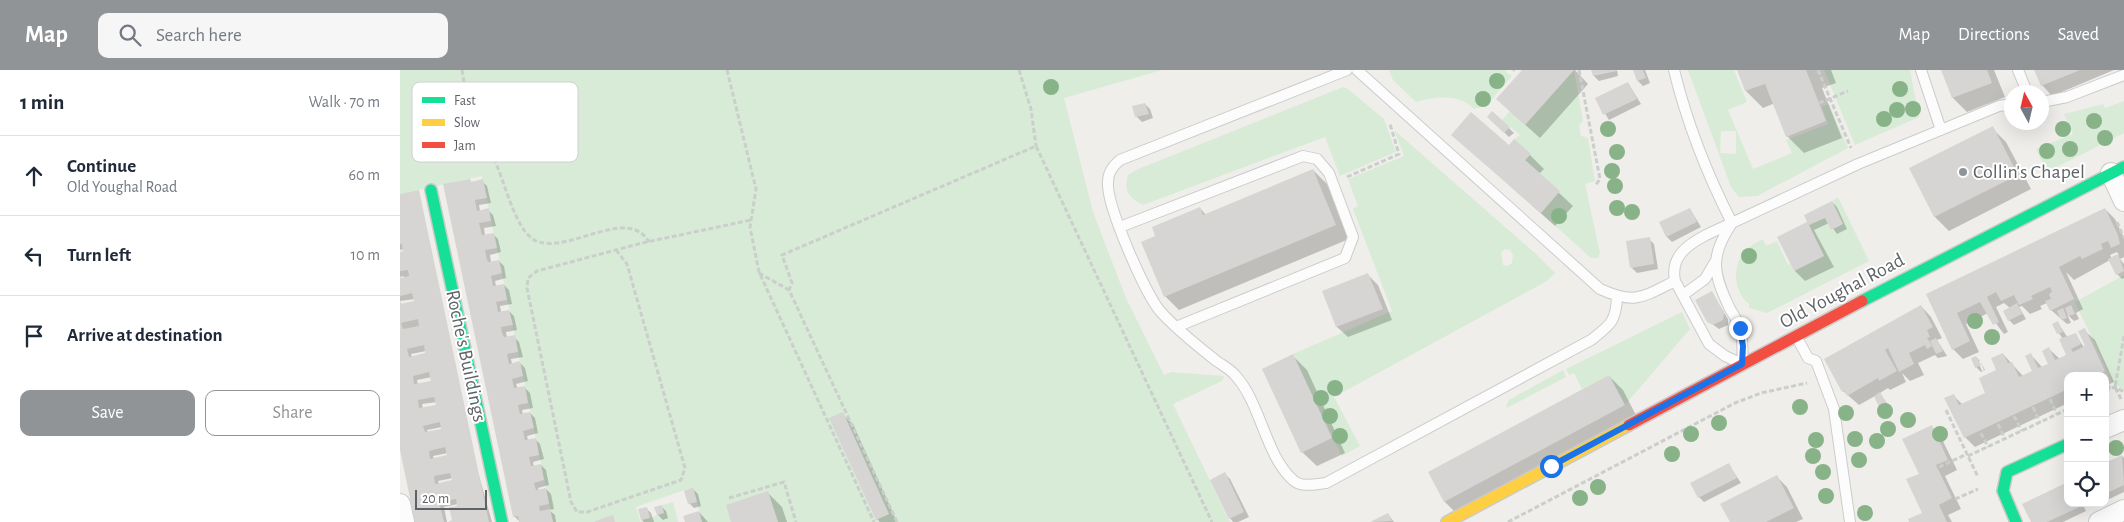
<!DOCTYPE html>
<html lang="en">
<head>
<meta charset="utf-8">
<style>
  :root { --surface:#fff; --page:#f6f6f7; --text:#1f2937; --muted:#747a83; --line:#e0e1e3; --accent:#919496 }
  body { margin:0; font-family:"Alegreya Sans",sans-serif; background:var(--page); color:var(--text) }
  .controls { position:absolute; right:15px; bottom:15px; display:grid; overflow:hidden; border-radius:10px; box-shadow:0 5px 20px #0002 }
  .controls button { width:45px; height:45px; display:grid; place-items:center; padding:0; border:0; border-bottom:1px solid var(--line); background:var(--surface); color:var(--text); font:25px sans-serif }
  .compass { position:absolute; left:1604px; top:15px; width:45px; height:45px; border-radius:50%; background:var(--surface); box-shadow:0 5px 20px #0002; rotate:352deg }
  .scale { position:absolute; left:15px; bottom:12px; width:72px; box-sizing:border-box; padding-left:5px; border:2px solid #5f6368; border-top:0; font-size:14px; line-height:18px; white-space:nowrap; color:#5f6368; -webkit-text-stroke:4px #fff; paint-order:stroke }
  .stop { position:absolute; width:15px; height:15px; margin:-11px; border:4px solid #1a73e8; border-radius:50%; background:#fff }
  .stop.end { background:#1a73e8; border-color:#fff; box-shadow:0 1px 5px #0008 }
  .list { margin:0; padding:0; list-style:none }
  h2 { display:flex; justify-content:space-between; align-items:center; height:65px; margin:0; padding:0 20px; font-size:21px }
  h2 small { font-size:16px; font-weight:400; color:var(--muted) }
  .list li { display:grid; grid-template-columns:32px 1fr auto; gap:15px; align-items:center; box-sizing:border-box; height:80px; padding:0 20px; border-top:1px solid var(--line) }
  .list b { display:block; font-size:19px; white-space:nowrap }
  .list p { margin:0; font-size:16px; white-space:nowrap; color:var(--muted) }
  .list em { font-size:16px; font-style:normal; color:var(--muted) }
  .actions { display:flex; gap:10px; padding:15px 20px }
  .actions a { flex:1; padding:11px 0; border:1px solid var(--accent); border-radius:10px; text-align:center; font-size:18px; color:var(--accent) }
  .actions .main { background:var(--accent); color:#fff }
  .icon { flex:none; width:28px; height:28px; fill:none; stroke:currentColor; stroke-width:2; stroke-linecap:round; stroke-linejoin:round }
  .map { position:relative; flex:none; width:1724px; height:452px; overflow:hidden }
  header { display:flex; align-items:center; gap:30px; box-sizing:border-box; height:70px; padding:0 25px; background:var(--accent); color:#fff }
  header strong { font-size:24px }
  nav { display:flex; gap:28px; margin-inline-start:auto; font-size:18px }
  .search { width:350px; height:45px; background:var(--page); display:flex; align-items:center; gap:12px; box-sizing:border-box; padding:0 18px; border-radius:10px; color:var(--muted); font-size:19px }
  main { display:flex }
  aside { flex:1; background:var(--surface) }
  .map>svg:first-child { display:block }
  .green { fill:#d8ebd6; fill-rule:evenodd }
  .shadow { fill:#0003; fill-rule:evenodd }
  .building { fill:#d6d5d3; fill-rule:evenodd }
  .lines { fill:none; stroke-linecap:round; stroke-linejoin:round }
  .lane-casing { stroke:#cbcccc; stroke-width:12 }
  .street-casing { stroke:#cbcccc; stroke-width:22 }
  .fast-casing { stroke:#cacacb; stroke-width:14 }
  .slow-casing { stroke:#cacacb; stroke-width:14 }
  .jam-casing { stroke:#cacacb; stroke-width:14 }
  .path { stroke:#cacfcc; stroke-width:3; stroke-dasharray:5 2.5; stroke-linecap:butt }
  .lane { stroke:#fdfcfc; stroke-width:10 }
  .street { stroke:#fdfcfc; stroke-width:20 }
  .fast { stroke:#16e098; stroke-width:11 }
  .slow { stroke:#ffcf43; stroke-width:11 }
  .jam { stroke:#f24e42; stroke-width:11 }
  .tree { fill:#88b388 }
  .route { stroke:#1a73e8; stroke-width:6 }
  .poi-dot { fill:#919496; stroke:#fff; stroke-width:2 }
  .labels { text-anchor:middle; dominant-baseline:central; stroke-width:4; stroke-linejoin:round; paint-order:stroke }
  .poi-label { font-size:20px; fill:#5f6368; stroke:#fff; text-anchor:start }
  .street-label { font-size:20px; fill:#5f6368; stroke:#fff }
  .key { fill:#fff; stroke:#cfd0d2; stroke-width:1 }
  .key-label { font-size:14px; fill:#5f6368 }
</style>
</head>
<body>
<header>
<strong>Map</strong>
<div class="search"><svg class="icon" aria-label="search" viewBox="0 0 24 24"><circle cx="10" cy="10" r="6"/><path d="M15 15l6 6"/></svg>Search here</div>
<nav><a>Map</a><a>Directions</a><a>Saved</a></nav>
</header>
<main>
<aside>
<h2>1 min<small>Walk · 70 m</small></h2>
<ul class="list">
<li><svg class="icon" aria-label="ahead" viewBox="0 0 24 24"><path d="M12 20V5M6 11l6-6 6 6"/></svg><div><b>Continue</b><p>Old Youghal Road</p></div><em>60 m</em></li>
<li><svg class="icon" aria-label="left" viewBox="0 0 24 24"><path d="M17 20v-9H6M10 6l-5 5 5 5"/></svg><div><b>Turn left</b></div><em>10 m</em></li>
<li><svg class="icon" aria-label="arrive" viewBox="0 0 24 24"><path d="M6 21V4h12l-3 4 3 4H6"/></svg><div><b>Arrive at destination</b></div></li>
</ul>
<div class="actions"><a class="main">Save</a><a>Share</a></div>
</aside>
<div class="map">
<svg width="1724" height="452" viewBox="0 0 1724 452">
  <rect width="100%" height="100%" fill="#efeeea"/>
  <path class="green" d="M0,0H762L664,28L693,142L726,228L764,305L771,302L824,306L822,311L773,334L830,452H302L293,417L236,437L240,451L264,443L262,435L273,432L278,452H215L213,445L192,452H153L82,106L0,124Z
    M989,0H1107L1106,2L1112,6L1086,36L1074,39C1058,23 1036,27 1016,32L993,10Z
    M1174,0L1183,51L1179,55L1181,66L1188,68L1195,111L1185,114L1200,183L1198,188H1191L1141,143L1160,121L1125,90L1130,84L1114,69L1120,65L1102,50L1110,41L1125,55Z
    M1288,0H1334L1347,32L1328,40L1353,99L1392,83L1386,70L1428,54L1422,37L1429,34L1448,78L1357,126L1339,127L1331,117ZM1321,61H1336V84L1320,83Z
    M1424,0H1510L1519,47L1455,75Z
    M943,17L948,19L984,49L996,82L940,106L925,67L743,135C729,128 723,121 728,105L736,100Z
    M1724,31V63L1647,102L1636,79L1673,64L1664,44L1703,34L1705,38Z
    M994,60L1136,184L1155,203L1147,211L934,327L960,376L942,386L893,284L992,241L953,139L958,136L948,109L1004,86ZM1105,179L1110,180L1113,185L1112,193L1107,196L1103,195L1101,183Z
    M1438,127L1469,191L1367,243L1349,238V234C1334,222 1332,199 1343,183C1347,177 1356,173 1363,169L1366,176L1377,171L1388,195L1390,194L1394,201L1424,186L1409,155L1425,148L1431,160L1443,154L1432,131Z
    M1724,205V321L1712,311L1675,232Z
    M1282,242L1290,259L1225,335L1209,305L1182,319L1174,303L1169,305L1166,299Z
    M1163,300L1166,307L1107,338L1106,336L1109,330Z"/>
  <path class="shadow" d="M1124,0H1175L1188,14L1140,68L1112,43Z
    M1193,0H1217L1218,6L1199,11L1194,6Z
    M1234,0H1245L1250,13L1243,16L1238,11Z
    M1338,0H1431L1436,13L1422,18L1442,68L1404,83L1387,66L1375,33L1363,38L1346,21Z
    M1542,0H1594L1605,27L1567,42L1553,28Z
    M1636,0H1714L1652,26L1642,15Z
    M1228,13L1241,34L1209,50L1196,29Z
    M745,34L750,39L753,48L742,52L737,47L733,37Z
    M1093,43L1114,63L1109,67L1088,47Z
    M1592,58L1606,72L1631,119L1549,161L1535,147L1511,99Z
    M1053,65L1109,77L1130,85L1144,99L1139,104L1173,136L1155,156Z
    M913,100L927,114L949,169L779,240L765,226L800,138L806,145Z
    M70,110L72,113L82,111L87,116L91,133L79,135L80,141L88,140L93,145L96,156L84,158L85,166L93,164L98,169L101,182L90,185L91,192L99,191L104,196L106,208L95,211L96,216L104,215L109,220L112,234L100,236L101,242L109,241L114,246L117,260L106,262L107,268L114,267L119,272L123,287L111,289L112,294L120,293L125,298L128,311L116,314L118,319L125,318L130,323L133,338L122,340L123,345L130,343L135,348L138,363L127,366L128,370L135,369L140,374L144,389L133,392L134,397L141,395L146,400L149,415L138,418L139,421L146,419L151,424L154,439L149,440L155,445L156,452H120L114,446Z
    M0,125L92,452H50L53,451L58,434L44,437L47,452H17L0,374V209L4,208V206L0,207V183L5,182L4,179L0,180ZM15,229L16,232L1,235L0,231ZM26,281L27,284L12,287L11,284ZM32,307L33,312L18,315L17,310ZM37,332V335L23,339L22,334ZM42,357L43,360L28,363L27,360ZM48,383V386L34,389L33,386ZM53,408V411L39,414L38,411Z
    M1432,132L1437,137L1447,159L1437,164L1429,153L1414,160L1434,197L1405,211L1395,201L1409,153Z
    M1290,139L1301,157L1272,172L1267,167L1261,153Z
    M1705,139L1715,149L1724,168V187L1720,189L1724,194V208L1722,209L1717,204L1710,190L1674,210L1666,202L1683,239L1676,243L1679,249L1674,251L1667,244L1671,253L1667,254L1651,240L1647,233L1640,236L1642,239L1630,244L1622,236L1619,237L1626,249L1614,255L1609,250L1610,238L1604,233L1596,237L1608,262L1604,264L1588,243L1566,254L1579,282L1563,289L1553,279L1527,225ZM1717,182L1719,185L1712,189L1710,185Z
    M1249,169L1254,174L1258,199L1237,203L1232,198Z
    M968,205L978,215L992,250L948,267L937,257L924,222Z
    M1312,223L1328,249V255L1319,259L1308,251Z
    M1521,236L1531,247L1542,268L1537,270L1547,286L1538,288L1535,285L1518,293L1524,305L1510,311L1502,303L1506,312L1490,320L1488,318L1480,323L1490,338L1485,341L1475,326L1459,335L1443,321Z
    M1658,253L1668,268L1676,265L1685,279L1684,260L1695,270L1714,312L1705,316V306H1668V333L1575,377L1565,367L1553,325L1563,335L1587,323L1603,284L1623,306L1633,302L1631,285L1642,297L1650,294L1649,279L1660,289L1668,285L1663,269L1653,255Z
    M893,286L907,300L945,383L917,396L902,382Z
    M1576,287L1580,291H1578L1582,301L1584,300L1580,291L1585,300L1581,302L1576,297Z
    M1209,306L1223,320L1238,349L1059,446L1045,432L1030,403Z
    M442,344L453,354L497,452H480L477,449Z
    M1531,357L1541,367L1557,400L1545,406L1561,439L1548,445L1552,452H1510L1524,443L1521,404Z
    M1722,386L1724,388V422L1705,431V394Z
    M1329,395L1341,413L1304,432L1299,427Z
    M825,404L830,409L849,447L838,452H833L830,448Z
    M1377,407L1387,417L1403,449L1396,452H1331Z
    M293,419L298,424L301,436L294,438L289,433Z
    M368,423L382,437L387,452H333Z
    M1668,433H1682L1686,441L1663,452H1632Z
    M1690,433H1700L1693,437Z
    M261,436L266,441L268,448L263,450L258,445Z
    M246,438L251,443L254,452H244L242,450Z
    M299,442L308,452H287Z
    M988,444L994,452H973Z"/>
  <path class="building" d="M1122,0H1174L1125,55L1096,29Z
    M1191,0H1217V1L1193,6Z
    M1233,0H1243L1246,8L1237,11Z
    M1337,0H1406L1426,51L1386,67L1365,14L1345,21Z
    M1541,0H1587L1592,13L1552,28Z
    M1634,0H1680L1641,16Z
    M1228,12L1237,29L1203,45L1195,28Z
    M745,33L749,44L735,47L732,36Z
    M1092,41L1110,57L1104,63L1087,47Z
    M1071,42L1109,75L1114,69L1131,84L1125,90L1160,121L1141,143L1051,65Z
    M1593,56L1618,105L1534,147L1509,98Z
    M913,99L936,155L764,227L741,172L755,166L752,157L800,137L803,145Z
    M70,109L71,112L83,109L87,128L75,130L77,141L89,138L91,151L79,153L82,165L94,163L97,178L85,180L86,186L88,192L99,190L102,203L91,206L93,216L104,214L107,230L96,232L97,236L98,242L109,240L113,255L101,257L102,263L104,267L115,265L118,282L107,284L109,294L120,291L123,306L112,309L113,313L114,318L125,316L128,333L118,335L120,344L130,342L134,358L123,361L125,370L136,368L139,385L129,387L131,396L141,394L144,410L134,413L136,420L146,418L149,434L139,436L140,441L150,439L153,452H119L118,446L113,447L43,114Z
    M19,120L89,452H48L52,450L49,437L57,436L56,429L39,432L44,452H15L0,380V234L14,231L12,223L0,226V208L9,206L8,200L0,201V182L3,181L2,174H0V124ZM18,249L19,256L3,259L1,253ZM24,275L25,283L9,287L7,279ZM29,302L31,311L14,314L13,306ZM34,327L36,335L19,338L18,330ZM40,352L41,359L25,362L23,356ZM45,377L47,385L30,389L29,381ZM50,403L52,410L35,414L34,406Z
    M1432,131L1443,154L1431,160L1425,148L1409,155L1424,186L1394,201L1377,167L1407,152L1404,145Z
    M1290,138L1297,152L1266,167L1259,152Z
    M1705,138L1718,165L1720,174L1711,178L1708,171L1701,174L1703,179L1682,189L1680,186L1659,197L1674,229L1650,241L1645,231L1651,229L1649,224L1652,222L1650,217L1631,226L1633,229L1619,235L1614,225L1601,231L1596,222L1587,227L1599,252L1593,255L1580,232L1557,243L1570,271L1552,280L1526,224Z
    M1250,167L1254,194L1230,198L1226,171Z
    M1718,184L1724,201L1716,205L1708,189Z
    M968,203L983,239L936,257L922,221Z
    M1312,221L1324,243L1323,250L1313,255L1307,252L1295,230Z
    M1617,233L1622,244L1608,251L1603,241Z
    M1521,235L1533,257L1527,260L1530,267L1527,268L1532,276L1527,279L1525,275L1509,283L1514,294L1499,302L1488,278L1485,280L1497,301L1479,311L1478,308L1447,326L1444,320L1442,322L1424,289Z
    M1671,235L1675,244L1668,246L1665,238Z
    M1663,238L1667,248L1661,250L1657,241Z
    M1658,251L1663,262L1657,264L1652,254Z
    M1685,258L1705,301L1696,306H1668V319L1564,368L1544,328L1554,324L1559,335L1585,323L1579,308L1596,300L1591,288L1603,283L1608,293L1612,292L1619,307L1632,301L1625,286L1631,283L1638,298L1648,294L1642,281L1649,277L1655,290L1666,285L1659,269L1676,263L1681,274L1671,279L1673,282L1685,276L1678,261Z
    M1536,268L1543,281L1536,284L1530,271Z
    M893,284L932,368L901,383L862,299Z
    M1576,286L1581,295L1575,298L1571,288Z
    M1209,305L1225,335L1044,432L1028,402Z
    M1480,322L1486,333L1479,337L1474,326Z
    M443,342L489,444L476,450L429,348Z
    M1532,355L1548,390L1536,395L1552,428L1539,435L1547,452H1509L1508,449L1522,443L1506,409L1519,404L1502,369Z
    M1722,385L1724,415L1705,424V393Z
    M1329,393L1337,408L1298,428L1290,413Z
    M825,402L844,442L829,449L810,410Z
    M1377,405L1394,438L1366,452H1330L1320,434Z
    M1668,412V433H1680L1682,436L1647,452H1631L1622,434Z
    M293,417L297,432L288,434L284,421Z
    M368,421L378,452H331L326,435Z
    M262,435L264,443L257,445L254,437Z
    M247,437L250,448L241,450L238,439Z
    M299,441L302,452H285L283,446Z
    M988,443L992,451L970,452Z
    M213,445L215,452H193L203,448Z"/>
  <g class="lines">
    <g class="lane-casing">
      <path id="lane" d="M947,0L720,90C713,96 708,102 708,112C706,135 745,223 760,241C775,258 795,274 814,289C820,294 829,298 835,305C861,333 865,385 893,410C901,418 916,414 926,413L1191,270C1210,255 1216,252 1217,227
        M957,0L1200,219C1235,235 1243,227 1275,211
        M1274,0C1287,53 1307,104 1332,153
        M1521,0L1541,60
        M1618,0L1627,22
        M1642,32L1667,27L1724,5
        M1332,153C1309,187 1313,203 1330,239C1334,245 1338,252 1340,259C1343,271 1343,282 1342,294L1325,286L1309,274L1275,211C1270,187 1287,175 1306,165L1458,94L1599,36L1612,34
        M720,157L903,86L917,89L929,103L953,167L945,188L776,257
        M1283,225L1305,209L1315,192
        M1396,266L1408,288L1416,291L1434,339L1450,452"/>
    </g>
    <g class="street-casing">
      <path id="street" d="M1711,103L1724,131
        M1705,358L1724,350
        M0,434L4,452
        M1699,452L1724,440"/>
    </g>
    <g class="fast-casing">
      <path id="fast" d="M31,120L102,452
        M1462,231L1724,97
        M1616,452L1603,421L1607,402L1668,374"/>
    </g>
    <g class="slow-casing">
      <path id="slow" d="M1047,452L1229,355"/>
    </g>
    <g class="jam-casing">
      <path id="jam" d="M1229,355L1462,231"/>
    </g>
    <path class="path" d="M62,0C65,16 69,55 75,68C78,74 87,78 91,84C105,106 114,165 139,172C172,182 228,136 249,172
      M327,0L356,119L350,157L359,202L474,452
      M619,0L631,39L636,76
      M1179,0L1200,109L1195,116
      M1418,0L1451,78
      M1113,1L1114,0
      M1419,33L1448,21
      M947,107L999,84L990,54
      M1717,152L1724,168
      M216,180L227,194L285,398L281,410L187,442H177L171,432L127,218L128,208L137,201L242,173L351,150
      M359,203L389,220
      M1703,304L1704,306
      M1705,308L1710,319
      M1667,321H1668
      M1705,321L1715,317L1724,322
      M1650,329L1657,344
      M1721,329L1715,317L1724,266
      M1633,337L1640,353
      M1546,340L1578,407
      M1614,346L1622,361
      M1598,354L1605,369
      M1581,363L1588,377
      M1568,386L1668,339
      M1539,397L1567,384
      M329,428L384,412L396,452
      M1555,429L1578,419
      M497,452L389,220L392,213L382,185L636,76L812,452
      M1108,452L1335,333L1361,323L1407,313"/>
    <use href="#lane" class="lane"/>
    <use href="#street" class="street"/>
    <use href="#fast" class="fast"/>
    <use href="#slow" class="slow"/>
    <use href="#jam" class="jam"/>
  </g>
  <g class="tree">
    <circle cx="1097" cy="11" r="8"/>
    <circle cx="651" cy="17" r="8"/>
    <circle cx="1500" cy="19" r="8"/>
    <circle cx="1083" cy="29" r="8"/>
    <circle cx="1513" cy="39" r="8"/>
    <circle cx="1497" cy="40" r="8"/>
    <circle cx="1484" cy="49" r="8"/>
    <circle cx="1694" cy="51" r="8"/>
    <circle cx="1208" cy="59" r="8"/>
    <circle cx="1663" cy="59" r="8"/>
    <circle cx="1705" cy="68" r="8"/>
    <circle cx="1670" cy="79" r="8"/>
    <circle cx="1647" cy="81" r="8"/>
    <circle cx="1217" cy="82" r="8"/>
    <circle cx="1212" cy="101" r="8"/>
    <circle cx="1215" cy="116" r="8"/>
    <circle cx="1217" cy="138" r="8"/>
    <circle cx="1232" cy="142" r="8"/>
    <circle cx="1159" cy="146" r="8"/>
    <circle cx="1349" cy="186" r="8"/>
    <circle cx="1575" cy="251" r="8"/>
    <circle cx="1592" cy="267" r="8"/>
    <circle cx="935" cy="318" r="8"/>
    <circle cx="921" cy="328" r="8"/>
    <circle cx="1400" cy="337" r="8"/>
    <circle cx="1485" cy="341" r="8"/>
    <circle cx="1446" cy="343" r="8"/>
    <circle cx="930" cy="346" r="8"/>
    <circle cx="1508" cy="350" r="8"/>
    <circle cx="1319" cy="353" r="8"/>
    <circle cx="1488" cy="359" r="8"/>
    <circle cx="1291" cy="364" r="8"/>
    <circle cx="1540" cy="364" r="8"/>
    <circle cx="940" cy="366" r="8"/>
    <circle cx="1455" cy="369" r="8"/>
    <circle cx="1416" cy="370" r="8"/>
    <circle cx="1477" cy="371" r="8"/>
    <circle cx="1716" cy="378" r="8"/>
    <circle cx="1272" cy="384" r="8"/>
    <circle cx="1413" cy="386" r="8"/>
    <circle cx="1459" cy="390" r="8"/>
    <circle cx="1423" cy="402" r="8"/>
    <circle cx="1198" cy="417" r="8"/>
    <circle cx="1426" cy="426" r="8"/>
    <circle cx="1180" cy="428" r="8"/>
    <circle cx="1465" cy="443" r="8"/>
  </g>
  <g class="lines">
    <path class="route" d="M1151,396L1342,294L1343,276L1340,258"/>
  </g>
  <circle class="poi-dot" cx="1563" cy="102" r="5"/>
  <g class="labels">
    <g class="poi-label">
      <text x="1573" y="102">Collin's Chapel</text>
    </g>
    <g class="street-label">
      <text transform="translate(1442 221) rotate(-28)">Old Youghal Road</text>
      <text transform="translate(66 286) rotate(78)">Roche's Buildings</text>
    </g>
  </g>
  <rect x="12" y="12" width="166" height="80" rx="8" class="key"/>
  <rect x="22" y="27" width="23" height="6" fill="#16e098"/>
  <rect x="22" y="49" width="23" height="7" fill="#ffcf43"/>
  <rect x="22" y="72" width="23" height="6" fill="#f24e42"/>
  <g class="key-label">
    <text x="54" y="35">Fast</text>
    <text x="54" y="57">Slow</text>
    <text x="54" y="80">Jam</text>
  </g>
</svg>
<div class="controls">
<button>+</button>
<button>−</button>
<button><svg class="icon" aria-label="locate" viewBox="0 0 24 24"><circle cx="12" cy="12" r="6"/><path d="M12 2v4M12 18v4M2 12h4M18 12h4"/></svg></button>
</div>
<svg class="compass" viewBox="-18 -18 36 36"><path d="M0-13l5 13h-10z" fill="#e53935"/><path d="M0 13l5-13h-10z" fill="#747a83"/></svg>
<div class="scale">20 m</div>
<div class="stop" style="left:1151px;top:396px"></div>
<div class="stop end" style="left:1340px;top:258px"></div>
</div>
</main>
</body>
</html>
